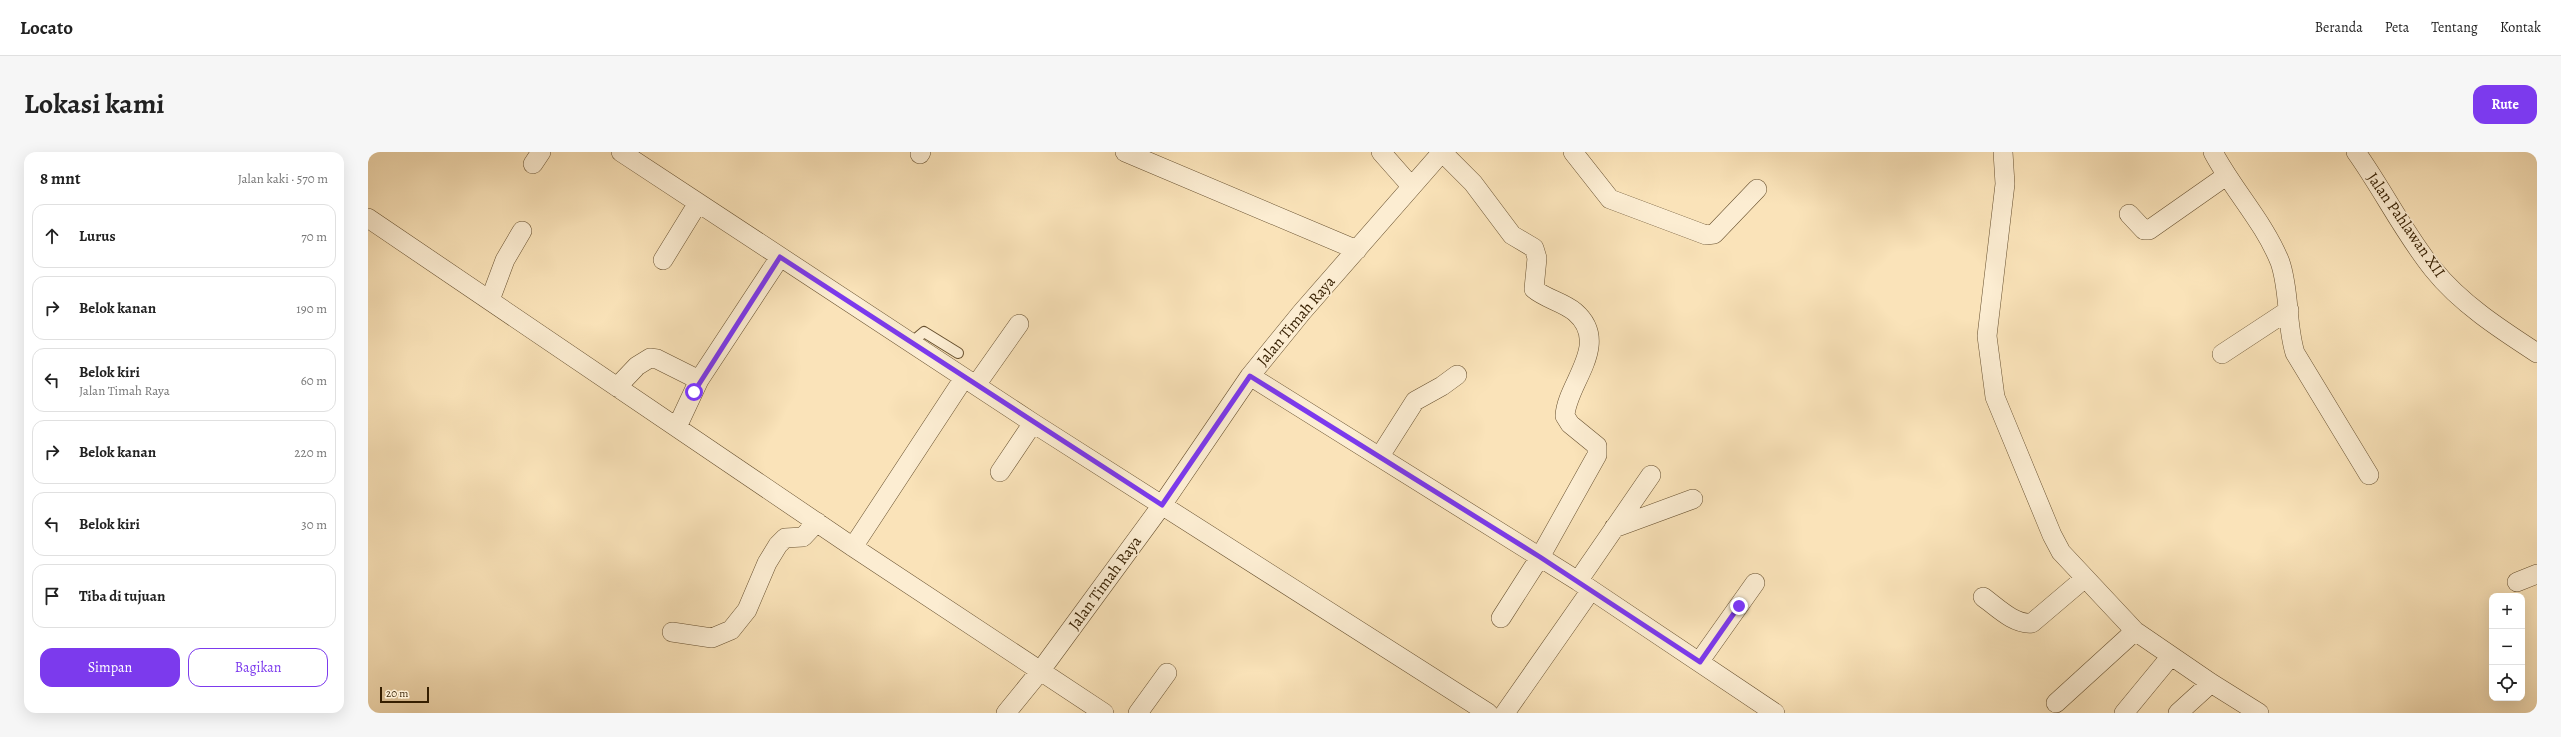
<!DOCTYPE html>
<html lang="id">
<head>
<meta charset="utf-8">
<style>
  :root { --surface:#fff; --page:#f6f6f6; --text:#222; --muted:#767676; --line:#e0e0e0; --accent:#7c3aed }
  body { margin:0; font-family:Alegreya,serif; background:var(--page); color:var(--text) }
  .controls { position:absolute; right:12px; bottom:12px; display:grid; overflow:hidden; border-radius:8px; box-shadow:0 4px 16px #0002 }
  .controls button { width:36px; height:36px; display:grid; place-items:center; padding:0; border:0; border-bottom:1px solid var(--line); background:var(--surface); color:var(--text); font:20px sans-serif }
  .scale { position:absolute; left:12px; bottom:10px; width:49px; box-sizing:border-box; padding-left:4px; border:2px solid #361f01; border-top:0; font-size:11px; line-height:14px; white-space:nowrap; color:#361f01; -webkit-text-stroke:3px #fcedd2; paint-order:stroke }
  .stop { position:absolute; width:12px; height:12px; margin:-9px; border:3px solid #7c3aed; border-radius:50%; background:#fff }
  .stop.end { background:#7c3aed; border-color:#fff; box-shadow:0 1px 4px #0008 }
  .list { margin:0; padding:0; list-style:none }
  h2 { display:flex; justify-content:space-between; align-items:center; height:52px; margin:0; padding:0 16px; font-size:17px }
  h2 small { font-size:13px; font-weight:400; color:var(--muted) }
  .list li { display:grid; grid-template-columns:26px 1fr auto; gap:12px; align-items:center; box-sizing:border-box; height:64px; margin:0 8px 8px; padding:0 8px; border:1px solid var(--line); border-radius:12px }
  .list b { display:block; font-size:15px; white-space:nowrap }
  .list p { margin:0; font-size:13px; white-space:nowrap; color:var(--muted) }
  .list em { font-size:13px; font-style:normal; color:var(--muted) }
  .actions { display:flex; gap:8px; padding:12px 16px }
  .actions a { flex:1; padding:9px 0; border:1px solid var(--accent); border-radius:12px; text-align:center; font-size:14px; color:var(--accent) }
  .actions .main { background:var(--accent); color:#fff }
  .icon { flex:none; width:22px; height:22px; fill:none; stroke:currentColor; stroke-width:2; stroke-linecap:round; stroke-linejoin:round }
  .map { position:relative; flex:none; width:2169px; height:561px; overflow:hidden; border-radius:12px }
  header { display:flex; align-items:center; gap:24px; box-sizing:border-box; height:56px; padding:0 20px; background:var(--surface); border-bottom:1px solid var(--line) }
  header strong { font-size:19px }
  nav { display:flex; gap:22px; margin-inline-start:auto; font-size:14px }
  .intro { display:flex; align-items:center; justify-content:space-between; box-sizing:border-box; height:96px; padding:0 24px }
  h1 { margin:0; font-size:28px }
  .button { padding:10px 18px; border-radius:12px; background:var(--accent); color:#fff; font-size:14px; font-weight:700 }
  main { display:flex; gap:24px; padding:0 24px }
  aside { flex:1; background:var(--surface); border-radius:12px; box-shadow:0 4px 16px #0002 }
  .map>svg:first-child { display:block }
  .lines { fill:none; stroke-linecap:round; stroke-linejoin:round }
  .service-casing { stroke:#67502f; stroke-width:12 }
  .minor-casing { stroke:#67502f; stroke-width:20 }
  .service { stroke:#fcedd2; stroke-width:10 }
  .minor { stroke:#fcedd2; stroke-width:19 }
  .route { stroke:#7c3aed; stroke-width:5 }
  .labels { text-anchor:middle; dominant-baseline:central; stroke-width:3.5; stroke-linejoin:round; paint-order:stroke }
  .street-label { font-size:16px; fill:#361f01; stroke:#fcedd2 }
</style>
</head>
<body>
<header>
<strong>Locato</strong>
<nav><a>Beranda</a><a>Peta</a><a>Tentang</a><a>Kontak</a></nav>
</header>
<div class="intro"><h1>Lokasi kami</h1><a class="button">Rute</a></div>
<main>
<aside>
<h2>8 mnt<small>Jalan kaki · 570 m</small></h2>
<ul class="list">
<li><svg class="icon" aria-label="ahead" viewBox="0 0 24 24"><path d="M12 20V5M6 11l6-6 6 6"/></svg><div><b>Lurus</b></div><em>70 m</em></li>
<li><svg class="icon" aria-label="right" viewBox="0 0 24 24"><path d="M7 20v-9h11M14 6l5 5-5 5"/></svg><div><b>Belok kanan</b></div><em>190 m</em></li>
<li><svg class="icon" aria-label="left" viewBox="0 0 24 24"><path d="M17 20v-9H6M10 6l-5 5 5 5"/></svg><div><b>Belok kiri</b><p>Jalan Timah Raya</p></div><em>60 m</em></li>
<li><svg class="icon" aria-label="right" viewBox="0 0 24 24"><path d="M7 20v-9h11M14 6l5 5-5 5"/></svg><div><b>Belok kanan</b></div><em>220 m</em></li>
<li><svg class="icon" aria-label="left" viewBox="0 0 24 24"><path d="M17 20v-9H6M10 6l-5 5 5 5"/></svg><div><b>Belok kiri</b></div><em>30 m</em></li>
<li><svg class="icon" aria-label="arrive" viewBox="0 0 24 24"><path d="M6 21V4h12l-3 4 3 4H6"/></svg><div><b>Tiba di tujuan</b></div></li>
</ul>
<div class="actions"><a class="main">Simpan</a><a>Bagikan</a></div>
</aside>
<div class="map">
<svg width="2169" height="561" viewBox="0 0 2169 561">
  <rect width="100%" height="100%" fill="#fae3b9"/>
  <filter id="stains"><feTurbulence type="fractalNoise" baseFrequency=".005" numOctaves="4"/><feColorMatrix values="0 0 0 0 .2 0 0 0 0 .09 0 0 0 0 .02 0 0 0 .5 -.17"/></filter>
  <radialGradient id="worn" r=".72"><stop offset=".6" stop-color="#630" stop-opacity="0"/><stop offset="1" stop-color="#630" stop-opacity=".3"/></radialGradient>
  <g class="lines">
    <g class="service-casing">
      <path id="service" d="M543,191L556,180L590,201"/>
    </g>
    <g class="minor-casing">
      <path id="minor" d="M253,0L665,271L1120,561
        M757,0L989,98
        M1013,0L1043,34
        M1074,0L1105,31L1144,83L1166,96L1169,106L1166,137C1178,147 1195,150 1207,160C1244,192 1198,232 1197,264L1202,272L1229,294V303L1172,405L1133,466
        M1205,0L1242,47L1338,83L1346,82L1389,37
        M1635,0L1637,32L1619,184L1627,245L1684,383L1693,400L1767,479L1843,531L1891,561
        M1845,0C1865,38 1896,70 1912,110C1922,139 1918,172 1927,201L2001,323
        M1988,0C2015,38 2036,81 2065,117C2092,151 2132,177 2169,201
        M552,2L553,0
        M165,12L173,0
        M1761,62L1776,78H1781L1858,24
        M0,66L485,395L736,561
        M295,108L330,51
        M122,148L137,108L154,79
        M1854,202L1921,158
        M882,224L1210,429L1407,561
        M608,233L651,172
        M249,235L269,214L282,206L289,207L331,228
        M309,275L331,228L412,105
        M1012,304L1047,249L1074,234L1089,223
        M632,320L665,271
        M1246,376L1325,347
        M485,395L596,226
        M1210,429L1283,323
        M2149,430L2169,422
        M1615,445C1629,455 1646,473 1664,471L1717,426
        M304,480L344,486L363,478L379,458L399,411L410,393L417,386L435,385L449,370
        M1331,510L1387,431
        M1688,551L1767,479
        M638,561L673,518L794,353L882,224L934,160L1074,0
        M770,561L799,521
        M1137,561L1223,438
        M1756,561L1803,504
        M1810,561L1843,531"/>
    </g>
    <use href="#service" class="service"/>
    <use href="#minor" class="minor"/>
  </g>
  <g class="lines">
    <path class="route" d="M326,240L412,105L794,353L882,224L1172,405L1332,510L1371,454"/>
  </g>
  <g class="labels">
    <g class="street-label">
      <text transform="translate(2038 73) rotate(55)">Jalan Pahlawan XII</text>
      <text transform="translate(928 169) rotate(-50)">Jalan Timah Raya</text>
      <text transform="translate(737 431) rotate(-54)">Jalan Timah Raya</text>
    </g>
  </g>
  <rect width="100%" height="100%" filter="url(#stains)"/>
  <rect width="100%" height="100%" fill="url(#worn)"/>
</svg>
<div class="controls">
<button>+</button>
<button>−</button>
<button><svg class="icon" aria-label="locate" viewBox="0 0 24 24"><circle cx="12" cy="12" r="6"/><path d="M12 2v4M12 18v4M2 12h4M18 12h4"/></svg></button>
</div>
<div class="scale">20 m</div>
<div class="stop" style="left:326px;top:240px"></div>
<div class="stop end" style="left:1371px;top:454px"></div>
</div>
</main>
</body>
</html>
